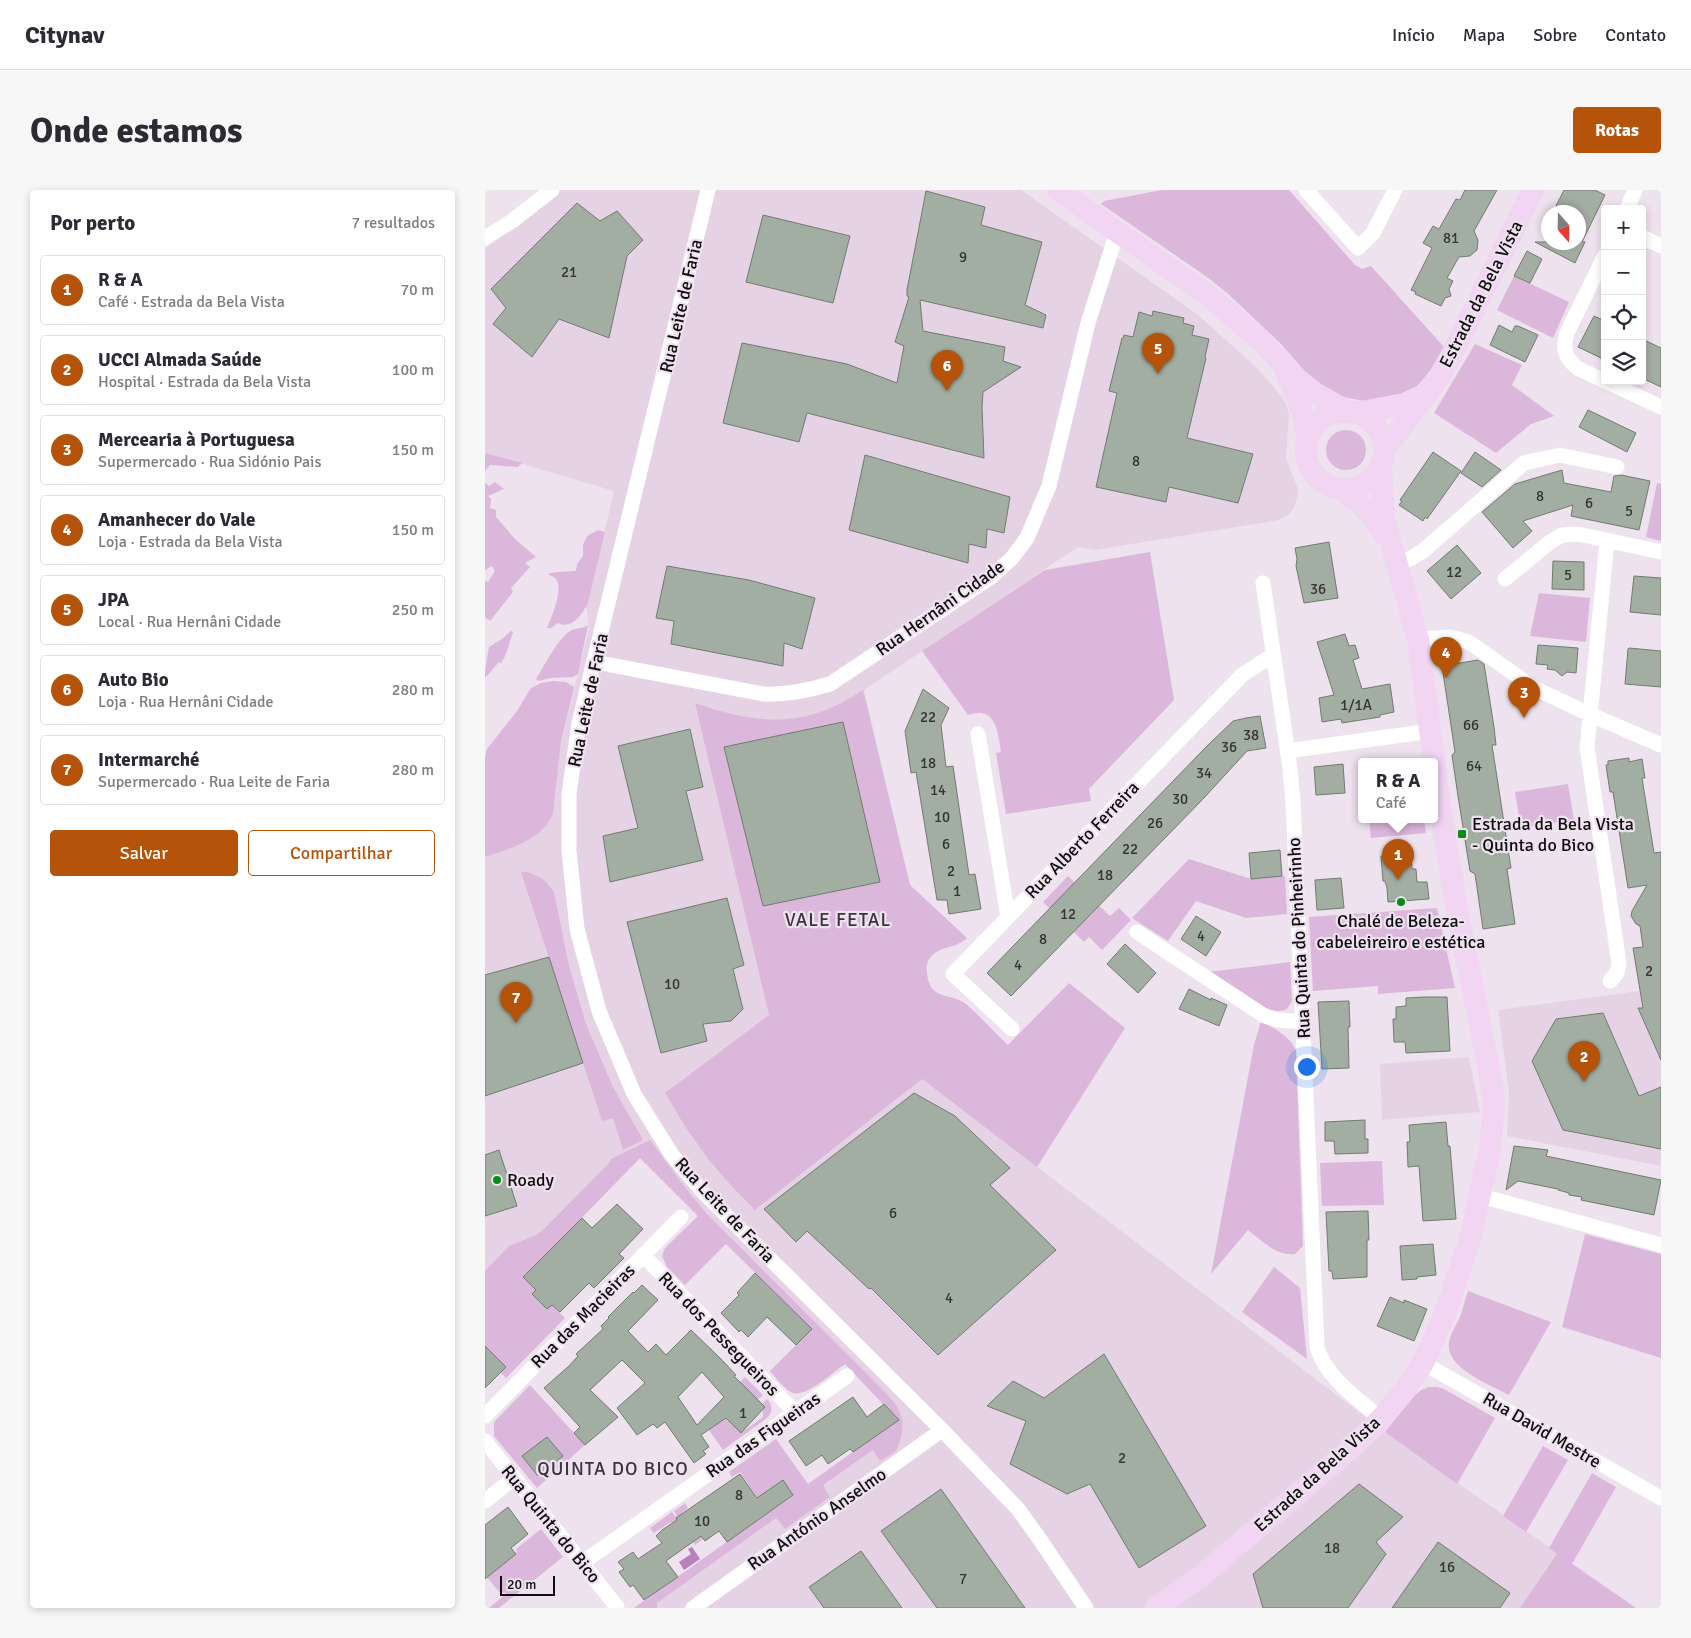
<!DOCTYPE html>
<html lang="pt">
<head>
<meta charset="utf-8">
<style>
  :root { --surface:#fff; --page:#f7f7f7; --text:#2b2b33; --muted:#7c7c81; --line:#e1e1e2; --accent:#b45309 }
  body { margin:0; font-family:Signika,sans-serif; background:var(--page); color:var(--text) }
  .controls { position:absolute; right:15px; top:15px; display:grid; overflow:hidden; border-radius:5px; box-shadow:0 2px 8px #0003 }
  .controls button { width:45px; height:45px; display:grid; place-items:center; padding:0; border:0; border-bottom:1px solid var(--line); background:var(--surface); color:var(--text); font:25px sans-serif }
  .compass { position:absolute; left:1056px; top:15px; width:45px; height:45px; border-radius:50%; background:var(--surface); box-shadow:0 2px 8px #0003; rotate:160deg }
  .scale { position:absolute; left:15px; bottom:12px; width:55px; box-sizing:border-box; padding-left:5px; border:2px solid #100c10; border-top:0; font-size:14px; line-height:18px; white-space:nowrap; color:#100c10; -webkit-text-stroke:4px #eee2ee; paint-order:stroke }
  .you { position:absolute; left:821px; top:876px; width:18px; height:18px; margin:-12px; border:4px solid #fff; border-radius:50%; background:#1a73e8; box-shadow:0 0 0 8px #1a73e833 }
  .badge { display:grid; place-items:center; width:32px; height:32px; border-radius:50%; background:var(--accent); color:#fff; font-size:16px; font-weight:700 }
  .pin { position:absolute; translate:-50% -41px; filter:drop-shadow(0 1px 2px #0008) }
  .pin::after { content:''; position:absolute; top:26px; width:18px; height:15px; background:inherit; clip-path:polygon(0 0,100% 0,50% 100%) }
  .popup { position:absolute; left:873px; top:568px; width:80px; height:65px; box-sizing:border-box; display:grid; place-content:center; border-radius:5px; background:var(--surface); filter:drop-shadow(0 1px 4px #0005); font-size:16px; white-space:nowrap; color:var(--muted) }
  .popup b { font-size:19px; color:var(--text) }
  .popup::after { content:''; position:absolute; left:50%; top:100%; margin-left:-10px; border:10px solid transparent; border-top-color:var(--surface) }
  .list { margin:0; padding:0; list-style:none }
  h2 { display:flex; justify-content:space-between; align-items:center; height:65px; margin:0; padding:0 20px; font-size:21px }
  h2 small { font-size:16px; font-weight:400; color:var(--muted) }
  .list li { display:grid; grid-template-columns:32px 1fr auto; gap:15px; align-items:center; box-sizing:border-box; height:70px; margin:0 10px 10px; padding:0 10px; border:1px solid var(--line); border-radius:5px }
  .list b { display:block; font-size:19px; white-space:nowrap }
  .list p { margin:0; font-size:16px; white-space:nowrap; color:var(--muted) }
  .list em { font-size:16px; font-style:normal; color:var(--muted) }
  .actions { display:flex; gap:10px; padding:15px 20px }
  .actions a { flex:1; padding:11px 0; border:1px solid var(--accent); border-radius:5px; text-align:center; font-size:18px; color:var(--accent) }
  .actions .main { background:var(--accent); color:#fff }
  .icon { flex:none; width:28px; height:28px; fill:none; stroke:currentColor; stroke-width:2; stroke-linecap:round; stroke-linejoin:round }
  .map { position:relative; flex:none; width:1176px; height:1418px; overflow:hidden; border-radius:5px }
  header { display:flex; align-items:center; gap:30px; box-sizing:border-box; height:70px; padding:0 25px; background:var(--surface); border-bottom:1px solid var(--line) }
  header strong { font-size:24px }
  nav { display:flex; gap:28px; margin-inline-start:auto; font-size:18px }
  .intro { display:flex; align-items:center; justify-content:space-between; box-sizing:border-box; height:120px; padding:0 30px }
  h1 { margin:0; font-size:35px }
  .button { padding:12px 22px; border-radius:5px; background:var(--accent); color:#fff; font-size:18px; font-weight:700 }
  main { display:flex; gap:30px; padding:0 30px }
  aside { flex:1; background:var(--surface); border-radius:5px; box-shadow:0 2px 8px #0003 }
  .map>svg:first-child { display:block }
  .built { fill:#e5d3e5 }
  .green { fill:#dbb7dc }
  .water { fill:#b980bb }
  .building { fill:#a3aea2; stroke:#717b70; fill-rule:evenodd }
  .lines { fill:none; stroke-linecap:round; stroke-linejoin:round }
  .street { stroke:#fff; stroke-width:15 }
  .secondary { stroke:#f1d5f3; stroke-width:22 }
  .poi-dot { fill:#078c19; stroke:#eee2ee; stroke-width:2 }
  .labels { text-anchor:middle; dominant-baseline:central; stroke-width:4.5; stroke-linejoin:round; paint-order:stroke }
  .number-label { font-size:15px; fill:#353434 }
  .street-label { font-size:18px; fill:#100c10; stroke:#eee2ee }
  .poi-label { font-size:18px; fill:#100c10; stroke:#eee2ee; text-anchor:start }
  .neighbourhood-label { font-size:19px; letter-spacing:1px; fill:#3c333c; stroke:#eee2ee }
</style>
</head>
<body>
<header>
<strong>Citynav</strong>
<nav><a>Início</a><a>Mapa</a><a>Sobre</a><a>Contato</a></nav>
</header>
<div class="intro"><h1>Onde estamos</h1><a class="button">Rotas</a></div>
<main>
<aside>
<h2>Por perto<small>7 resultados</small></h2>
<ul class="list">
<li><span class="badge">1</span><div><b>R &amp; A</b><p>Café · Estrada da Bela Vista</p></div><em>70 m</em></li>
<li><span class="badge">2</span><div><b>UCCI Almada Saúde</b><p>Hospital · Estrada da Bela Vista</p></div><em>100 m</em></li>
<li><span class="badge">3</span><div><b>Mercearia à Portuguesa</b><p>Supermercado · Rua Sidónio Pais</p></div><em>150 m</em></li>
<li><span class="badge">4</span><div><b>Amanhecer do Vale</b><p>Loja · Estrada da Bela Vista</p></div><em>150 m</em></li>
<li><span class="badge">5</span><div><b>JPA</b><p>Local · Rua Hernâni Cidade</p></div><em>250 m</em></li>
<li><span class="badge">6</span><div><b>Auto Bio</b><p>Loja · Rua Hernâni Cidade</p></div><em>280 m</em></li>
<li><span class="badge">7</span><div><b>Intermarché</b><p>Supermercado · Rua Leite de Faria</p></div><em>280 m</em></li>
</ul>
<div class="actions"><a class="main">Salvar</a><a>Compartilhar</a></div>
</aside>
<div class="map">
<svg width="1176" height="1418" viewBox="0 0 1176 1418">
  <rect width="100%" height="100%" fill="#eee2ee"/>
  <path class="built" d="M76,0H536L712,124L773,179L797,207L801,214L804,224L801,268L812,297L813,304L809,318L804,324L794,330L610,360L593,357L379,500L425,695L437,889L900,1242L1151,1418H149L413,1230L327,1139L155,968L0,1127V653L70,612L72,584L76,551L104,439L102,417L129,301L0,263V59Z
    M1176,798V976L1022,946L1024,901L1013,820Z
    M984,867L995,922L897,930L895,874Z"/>
  <path class="green" d="M677,0H804L870,75L877,79L886,76L959,157L945,181L927,202L891,213L852,206L832,195L796,154L741,102L722,87L616,14L619,11Z
    M1029,86L1084,112L1068,148L1012,120Z
    M990,154L1037,175L1027,195L1069,226L1046,234L1011,263L949,223Z
    M841 260a20 20 0 1 1 40 0a20 20 0 1 1-40 0Z
    M0,263L37,273L33,277L5,275L0,281Z
    M10,292L19,299L3,306L6,309L5,318L11,320V327L30,349L51,367L40,373L45,377L26,398L28,402L5,431L0,427V391L3,392L10,381L7,376L0,380V293L4,296Z
    M1172,293L1176,294V351L1161,347Z
    M113,340L120,342L102,417L100,418C95,428 84,439 73,433L66,438H62C66,428 80,397 70,388C68,386 65,386 63,384C72,381 81,382 91,381L92,374L98,366V355L102,346Z
    M665,362L689,510L604,599L606,611L521,624L511,563L516,562C513,542 511,515 483,525L437,461L560,380Z
    M1054,403L1105,408L1101,452L1045,446Z
    M103,435L93,484L88,487L66,488L53,491L51,489C60,475 72,450 85,441C91,437 96,440 103,435Z
    M26,441L28,442C24,453 23,463 16,473L14,472L0,488C0,477 2,469 4,457L17,449Z
    M68,491L81,492L89,497L76,551L68,624C57,650 26,658 0,667V567L2,559L32,521L46,498L56,493Z
    M378,500L425,695L482,748C471,759 455,755 445,768C442,772 441,777 442,783C445,812 466,802 481,814C496,827 509,842 523,855L584,793L640,838L552,977L437,889L270,1020C248,998 226,975 209,949C198,935 190,918 180,903L284,825L210,513C274,535 320,539 378,500Z
    M1083,594L1089,630L1036,638L1030,602Z
    M884,629H939L941,643L886,648Z
    M704,669L766,689L800,686L802,724L761,728L711,711L683,751L647,728Z
    M36,682H43L58,689L69,702L84,776L101,834L128,897L158,950L138,960L128,928L117,931Z
    M583,686L625,726L634,718L646,730L617,760L604,747L599,752L558,712Z
    M952,718L970,798L893,804V796L828,801L824,727Z
    M805,772L807,811L802,819C799,820 797,821 794,821C779,823 737,791 723,782Z
    M776,831C789,839 806,846 811,861L818,1056L810,1064C792,1067 776,1050 763,1040L726,1084L769,855Z
    M165,950L205,1004L224,1026L402,1204C414,1217 421,1229 416,1247C415,1251 414,1255 412,1259C408,1264 401,1267 395,1271L388,1260L338,1295L345,1307L300,1339L291,1328L172,1413V1418H149L278,1326L273,1308L255,1282L247,1287L244,1282L291,1249L323,1294L413,1230L360,1174C350,1181 320,1208 308,1203C300,1200 291,1188 285,1181L327,1139L241,1054L200,1095L182,1077L177,1066L180,1058L213,1026L155,968L39,1087L80,1128L21,1188L0,1166V1081L24,1056L51,1045L57,1041L124,973L126,969Z
    M897,971L899,1015L837,1016L835,973Z
    M1100,1044L1176,1064V1168L1077,1137Z
    M789,1077L815,1098L822,1169L757,1122Z
    M983,1101L1066,1132L1024,1205C1004,1194 955,1176 965,1148C967,1141 972,1134 975,1127C978,1119 980,1110 983,1101Z
    M260,1187L278,1205L272,1210L226,1221Z
    M45,1195L100,1255L52,1298L9,1246V1232Z
    M944,1197H952L959,1199L1010,1228L972,1294L900,1242L930,1205L936,1200Z
    M282,1209C288,1215 288,1222 282,1228L238,1260L224,1240L239,1226L256,1243L278,1227V1213Z
    M1058,1256L1083,1270L1041,1342L1018,1326Z
    M1107,1283L1131,1297L1087,1374L1151,1418H1035L1072,1364L1064,1358Z
    M200,1313L203,1318L195,1325L203,1337L209,1336L218,1349L210,1355L208,1352L203,1355L186,1332L169,1343L165,1338L187,1322L191,1327L192,1326L189,1321Z
    M56,1339L78,1367L14,1418H4L21,1404L19,1402L16,1404L1,1386L31,1364L32,1362L31,1359Z"/>
  <path class="water" d="M207,1357L215,1369L199,1380L194,1372L206,1364L203,1359Z"/>
  <path class="building" d="M980,0H1012L989,41L993,50L992,60L985,66L974,67L962,88L968,91L964,99L966,106L960,108L956,116L930,104L931,102L926,100L947,58L938,53L948,36L954,39L971,9L975,10Z
    M1079,0H1110L1120,5L1097,52H1100L1090,73L1050,52H1094V22H1068Z
    M441,1L500,17L496,35L557,52L540,115L561,125L558,138L435,110L438,141L520,157L518,171L536,177L498,202L497,217L499,268L322,223L314,252L238,233L257,153L362,174L412,193L419,156L410,152L424,107L422,106V100Z
    M92,13L115,31L132,21L158,50L142,66L124,148L74,129L47,167L8,134L21,118L6,99Z
    M278,25L365,46L348,113L261,92Z
    M1042,61L1057,69L1045,93L1029,86Z
    M668,121L699,128L698,133L709,136L707,145L724,149L720,167L721,168L702,248L768,264L753,313L684,297L681,312L611,297L632,203L624,201L637,148H638L639,145L648,147L654,122L667,126Z
    M1109,126L1120,131V160L1116,168L1093,157Z
    M1014,135L1027,142L1030,136H1033L1053,145L1040,172L1005,155Z
    M1157,149L1176,158V197L1157,188Z
    M1103,220L1151,243L1142,262L1094,237Z
    M948,262L976,281L942,329L940,327L938,331L914,315L917,311L915,310Z
    M990,262L1016,280L997,297L976,283Z
    M380,265L525,307L519,343L502,339L501,358L484,354L483,373L364,340Z
    M1077,280L1079,293L1126,302L1129,286L1136,285L1165,291L1154,340L1086,326L1088,315L1038,331L1047,341L1028,358L997,322L1030,294Z
    M844,352L853,408L819,413L811,376L812,369L810,358Z
    M972,355L996,383L966,409L942,381Z
    M1068,371L1099,372V400L1067,399Z
    M182,376L264,390L330,408L317,459L299,453L298,476L186,454L189,431L171,428Z
    M1149,386L1176,388V425L1145,422Z
    M860,444L864,456L870,455L874,468L868,470L877,499L905,494L909,522L895,525V527L857,533L856,529L837,532L834,508L849,505L832,452Z
    M1053,455L1093,458L1091,483L1082,482L1077,486L1070,480L1062,479L1063,475L1051,474Z
    M1144,458L1176,461V497L1140,494L1143,459Z
    M993,470L999,474L1009,537L1011,555H1007L1026,678L1022,679L1030,734L998,739L990,684L985,681L973,606L967,565L970,562L957,476Z
    M438,499L464,518L456,535L461,577L468,576L484,685L490,684L496,719L464,724L462,710H452L431,582L426,583L420,541Z
    M775,526L781,558L762,561L718,609L526,806L502,783L722,556L748,531L761,528Z
    M358,532L395,692L278,716L239,557Z
    M205,539L218,597L201,601L218,670L125,692L118,646L153,638L133,556Z
    M1144,568V572L1157,569L1160,588H1157L1169,663L1176,662V870L1153,818H1158L1148,758L1158,757L1155,736L1151,734L1146,726L1147,721L1162,695L1143,698L1128,602H1125L1121,575H1123V571Z
    M858,574L860,603L831,605L829,577Z
    M795,660L797,686L766,689L764,663Z
    M926,663L927,679H931L932,692H942L944,709L903,712L902,698L900,691H898L896,666Z
    M856,688L859,718L832,720L830,690Z
    M242,708L259,775L248,779L258,819L246,831L218,834L222,851L176,863L142,732Z
    M711,726L736,742L721,766L696,749Z
    M640,754L671,783L653,803L622,774Z
    M64,767L98,873L0,906V785Z
    M704,799L726,810V808L742,815L734,836L694,819Z
    M940,807H962L965,861L921,863L920,852H909L908,829H911V817L921,816V808Z
    M864,811L865,837H863L864,878L837,879L833,812Z
    M1118,823L1154,906L1176,897V959L1078,940L1047,871L1071,829Z
    M429,903L470,926L525,978L505,995L571,1060L453,1165L386,1098L384,1099L322,1041L311,1052L279,1019Z
    M880,930V949H883V963L850,964L849,951H840V932Z
    M961,932L963,956H965L971,1029L938,1031L934,976L923,977L922,952H925L924,935Z
    M1029,956L1063,960L1061,966L1176,990L1169,1025L1096,1010L1097,1007L1084,1005V1003L1073,1000V999L1033,991L1021,1000Z
    M14,960L32,1016L0,1026V965Z
    M132,1014L158,1039L134,1064L139,1068L109,1098L104,1093L75,1122L67,1115L62,1119L47,1104L51,1100L38,1087L97,1028L107,1038Z
    M883,1021L884,1050H882V1087L848,1089L847,1081H844L841,1022Z
    M948,1054L951,1085L932,1087V1089L917,1090L915,1056Z
    M270,1083L327,1139L311,1155L282,1127L263,1147L256,1140L254,1142L236,1123L254,1105L252,1103Z
    M157,1095L173,1110L143,1141L163,1162L171,1154L181,1165L206,1140L236,1169L251,1185L249,1186L280,1217L256,1243L241,1228L216,1245L224,1257L218,1261L221,1264L209,1273L180,1232L172,1238L168,1234L152,1245L132,1218L160,1193L137,1170L105,1200L133,1227L100,1255L89,1243L95,1237L59,1198L84,1176L93,1166L91,1164L118,1139L116,1136L124,1128L123,1127L148,1102L149,1103ZM217,1182L239,1207L212,1235L193,1207Z
    M905,1107L919,1113V1110L942,1119L929,1151L892,1136Z
    M0,1156L21,1177L0,1198Z
    M619,1164L721,1336L654,1378L605,1294L582,1304L525,1274L541,1231L502,1216L528,1191L559,1208Z
    M368,1207L382,1227L399,1214L414,1230L368,1262L365,1259L343,1274L337,1265L321,1276L304,1251Z
    M62,1247L78,1266L53,1286L37,1266Z
    M255,1284L272,1308L298,1290L308,1305L242,1352L234,1341L220,1351L216,1346L181,1371L193,1387L159,1410L148,1395L145,1397L134,1382L139,1379L133,1372L148,1362L153,1369L177,1353L171,1346L177,1340L192,1330L191,1328Z
    M874,1294L918,1327L891,1352L901,1364L863,1418H778L768,1384Z
    M456,1299L540,1418H452L396,1341Z
    M23,1317L43,1344L26,1358L31,1364L0,1389V1335Z
    M953,1352L1025,1403L1015,1418H907Z
    M376,1361L417,1418H339L324,1397Z"/>
  <g class="lines">
    <path class="street" d="M223,0L94,533L84,604V661L92,739L114,821L149,904L187,965L217,1001L457,1240L533,1319L556,1351L601,1418
      M821,0L873,58L888,43L910,0
      M1142,19L1150,0
      M1157,47L1176,56
      M0,48L27,31L67,0
      M1120,65L1082,143C1077,159 1080,169 1094,179L1176,217
      M1122,351L1102,557L1134,773L1132,783L1125,791
      M912,374L923,370L938,361L1039,273L1075,265L1132,277
      M1020,389L1065,352L1077,345L1093,344L1176,362
      M778,393L805,578L808,612L832,1157C841,1188 872,1208 896,1229
      M933,449L965,447L984,452L1049,498L1104,524L1176,555
      M110,472L278,504C302,505 322,501 345,494L506,387L527,368L542,348L564,296L603,133L632,42
      M493,544L523,727
      M802,561L946,541
      M652,742L778,825C792,831 803,832 818,830
      M527,839L468,784L757,485L788,465
      M996,1006L1176,1055
      M158,1065L310,1222
      M938,1173L1176,1308
      M0,1226L196,1027
      M0,1251L132,1417
      M0,1311L29,1288
      M97,1373L362,1186
      M208,1418L457,1240"/>
    <path class="secondary" d="M573,0L728,109L777,152L812,189L830,203L862,221
      M801,183L815,214L823,249
      M821 260a39 39 0 1 1 78 0a39 39 0 1 1-78 0Z
      M871,223L919,214L939,205
      M899,260L955,186L966,166L1048,0
      M855,299C874,311 888,324 899,344
      M671,1418L715,1387L864,1260L896,1229L918,1202L938,1173L960,1124L985,1049L1005,959L1009,915L1007,896L971,715L958,637L933,449L899,328L896,276"/>
  </g>
  <g class="poi-dot">
    <rect x="972" y="639" width="10" height="10" rx="2.5"/>
    <circle cx="916" cy="712" r="5"/>
    <circle cx="12" cy="990" r="5"/>
  </g>
  <g class="labels">
    <g class="number-label">
      <text x="966" y="48">81</text>
      <text x="478" y="67">9</text>
      <text x="84" y="82">21</text>
      <text x="651" y="271">8</text>
      <text x="1055" y="306">8</text>
      <text x="1104" y="313">6</text>
      <text x="1144" y="321">5</text>
      <text x="969" y="382">12</text>
      <text x="1083" y="385">5</text>
      <text x="833" y="399">36</text>
      <text x="871" y="515">1/1A</text>
      <text x="443" y="527">22</text>
      <text x="986" y="535">66</text>
      <text x="766" y="545">38</text>
      <text x="744" y="557">36</text>
      <text x="443" y="573">18</text>
      <text x="989" y="576">64</text>
      <text x="719" y="583">34</text>
      <text x="453" y="600">14</text>
      <text x="695" y="609">30</text>
      <text x="457" y="627">10</text>
      <text x="670" y="633">26</text>
      <text x="461" y="654">6</text>
      <text x="645" y="659">22</text>
      <text x="466" y="681">2</text>
      <text x="620" y="685">18</text>
      <text x="472" y="701">1</text>
      <text x="583" y="724">12</text>
      <text x="716" y="746">4</text>
      <text x="558" y="749">8</text>
      <text x="533" y="775">4</text>
      <text x="1164" y="781">2</text>
      <text x="187" y="794">10</text>
      <text x="408" y="1023">6</text>
      <text x="464" y="1108">4</text>
      <text x="258" y="1223">1</text>
      <text x="637" y="1268">2</text>
      <text x="254" y="1305">8</text>
      <text x="217" y="1331">10</text>
      <text x="847" y="1358">18</text>
      <text x="962" y="1377">16</text>
      <text x="478" y="1389">7</text>
    </g>
    <g class="street-label">
      <text transform="translate(996 104) rotate(-63)">Estrada da Bela Vista</text>
      <text transform="translate(196 116) rotate(-77)">Rua Leite de Faria</text>
      <text transform="translate(455 418) rotate(-35)">Rua Hernâni Cidade</text>
      <text transform="translate(103 510) rotate(-78)">Rua Leite de Faria</text>
      <text transform="translate(597 650) rotate(-46)">Rua Alberto Ferreira</text>
      <text transform="translate(814 748) rotate(-93)">Rua Quinta do Pinheirinho</text>
      <text transform="translate(240 1020) rotate(47)">Rua Leite de Faria</text>
      <text transform="translate(98 1126) rotate(-45)">Rua das Macieiras</text>
      <text transform="translate(234 1144) rotate(46)">Rua dos Pessegueiros</text>
      <text transform="translate(1057 1240) rotate(30)">Rua David Mestre</text>
      <text transform="translate(278 1245) rotate(-35)">Rua das Figueiras</text>
      <text transform="translate(832 1284) rotate(-42)">Estrada da Bela Vista</text>
      <text transform="translate(332 1329) rotate(-35)">Rua António Anselmo</text>
      <text transform="translate(66 1334) rotate(51)">Rua Quinta do Bico</text>
    </g>
    <g class="poi-label">
      <text x="987" y="634">Estrada da Bela Vista<tspan x="987" dy="21">- Quinta do Bico</tspan></text>
      <text x="916" y="731" text-anchor="middle">Chalé de Beleza-<tspan x="916" dy="21">cabeleireiro e estética</tspan></text>
      <text x="22" y="990">Roady</text>
    </g>
    <g class="neighbourhood-label">
      <text x="353" y="730">VALE FETAL</text>
      <text x="128" y="1279">QUINTA DO BICO</text>
    </g>
  </g>
</svg>
<div class="controls">
<button>+</button>
<button>−</button>
<button><svg class="icon" aria-label="locate" viewBox="0 0 24 24"><circle cx="12" cy="12" r="6"/><path d="M12 2v4M12 18v4M2 12h4M18 12h4"/></svg></button>
<button><svg class="icon" aria-label="layers" viewBox="0 0 24 24"><path d="M12 4l9 5-9 5-9-5zM3 14l9 5 9-5"/></svg></button>
</div>
<svg class="compass" viewBox="-18 -18 36 36"><path d="M0-13l5 13h-10z" fill="#e53935"/><path d="M0 13l5-13h-10z" fill="#7c7c81"/></svg>
<div class="scale">20 m</div>
<div class="you"></div>
<div class="pin badge" style="left:913px;top:690px">1</div>
<div class="popup"><b>R &amp; A</b>Café</div>
<div class="pin badge" style="left:1099px;top:892px">2</div>
<div class="pin badge" style="left:1039px;top:528px">3</div>
<div class="pin badge" style="left:961px;top:488px">4</div>
<div class="pin badge" style="left:673px;top:184px">5</div>
<div class="pin badge" style="left:462px;top:201px">6</div>
<div class="pin badge" style="left:31px;top:833px">7</div>
</div>
</main>
</body>
</html>
